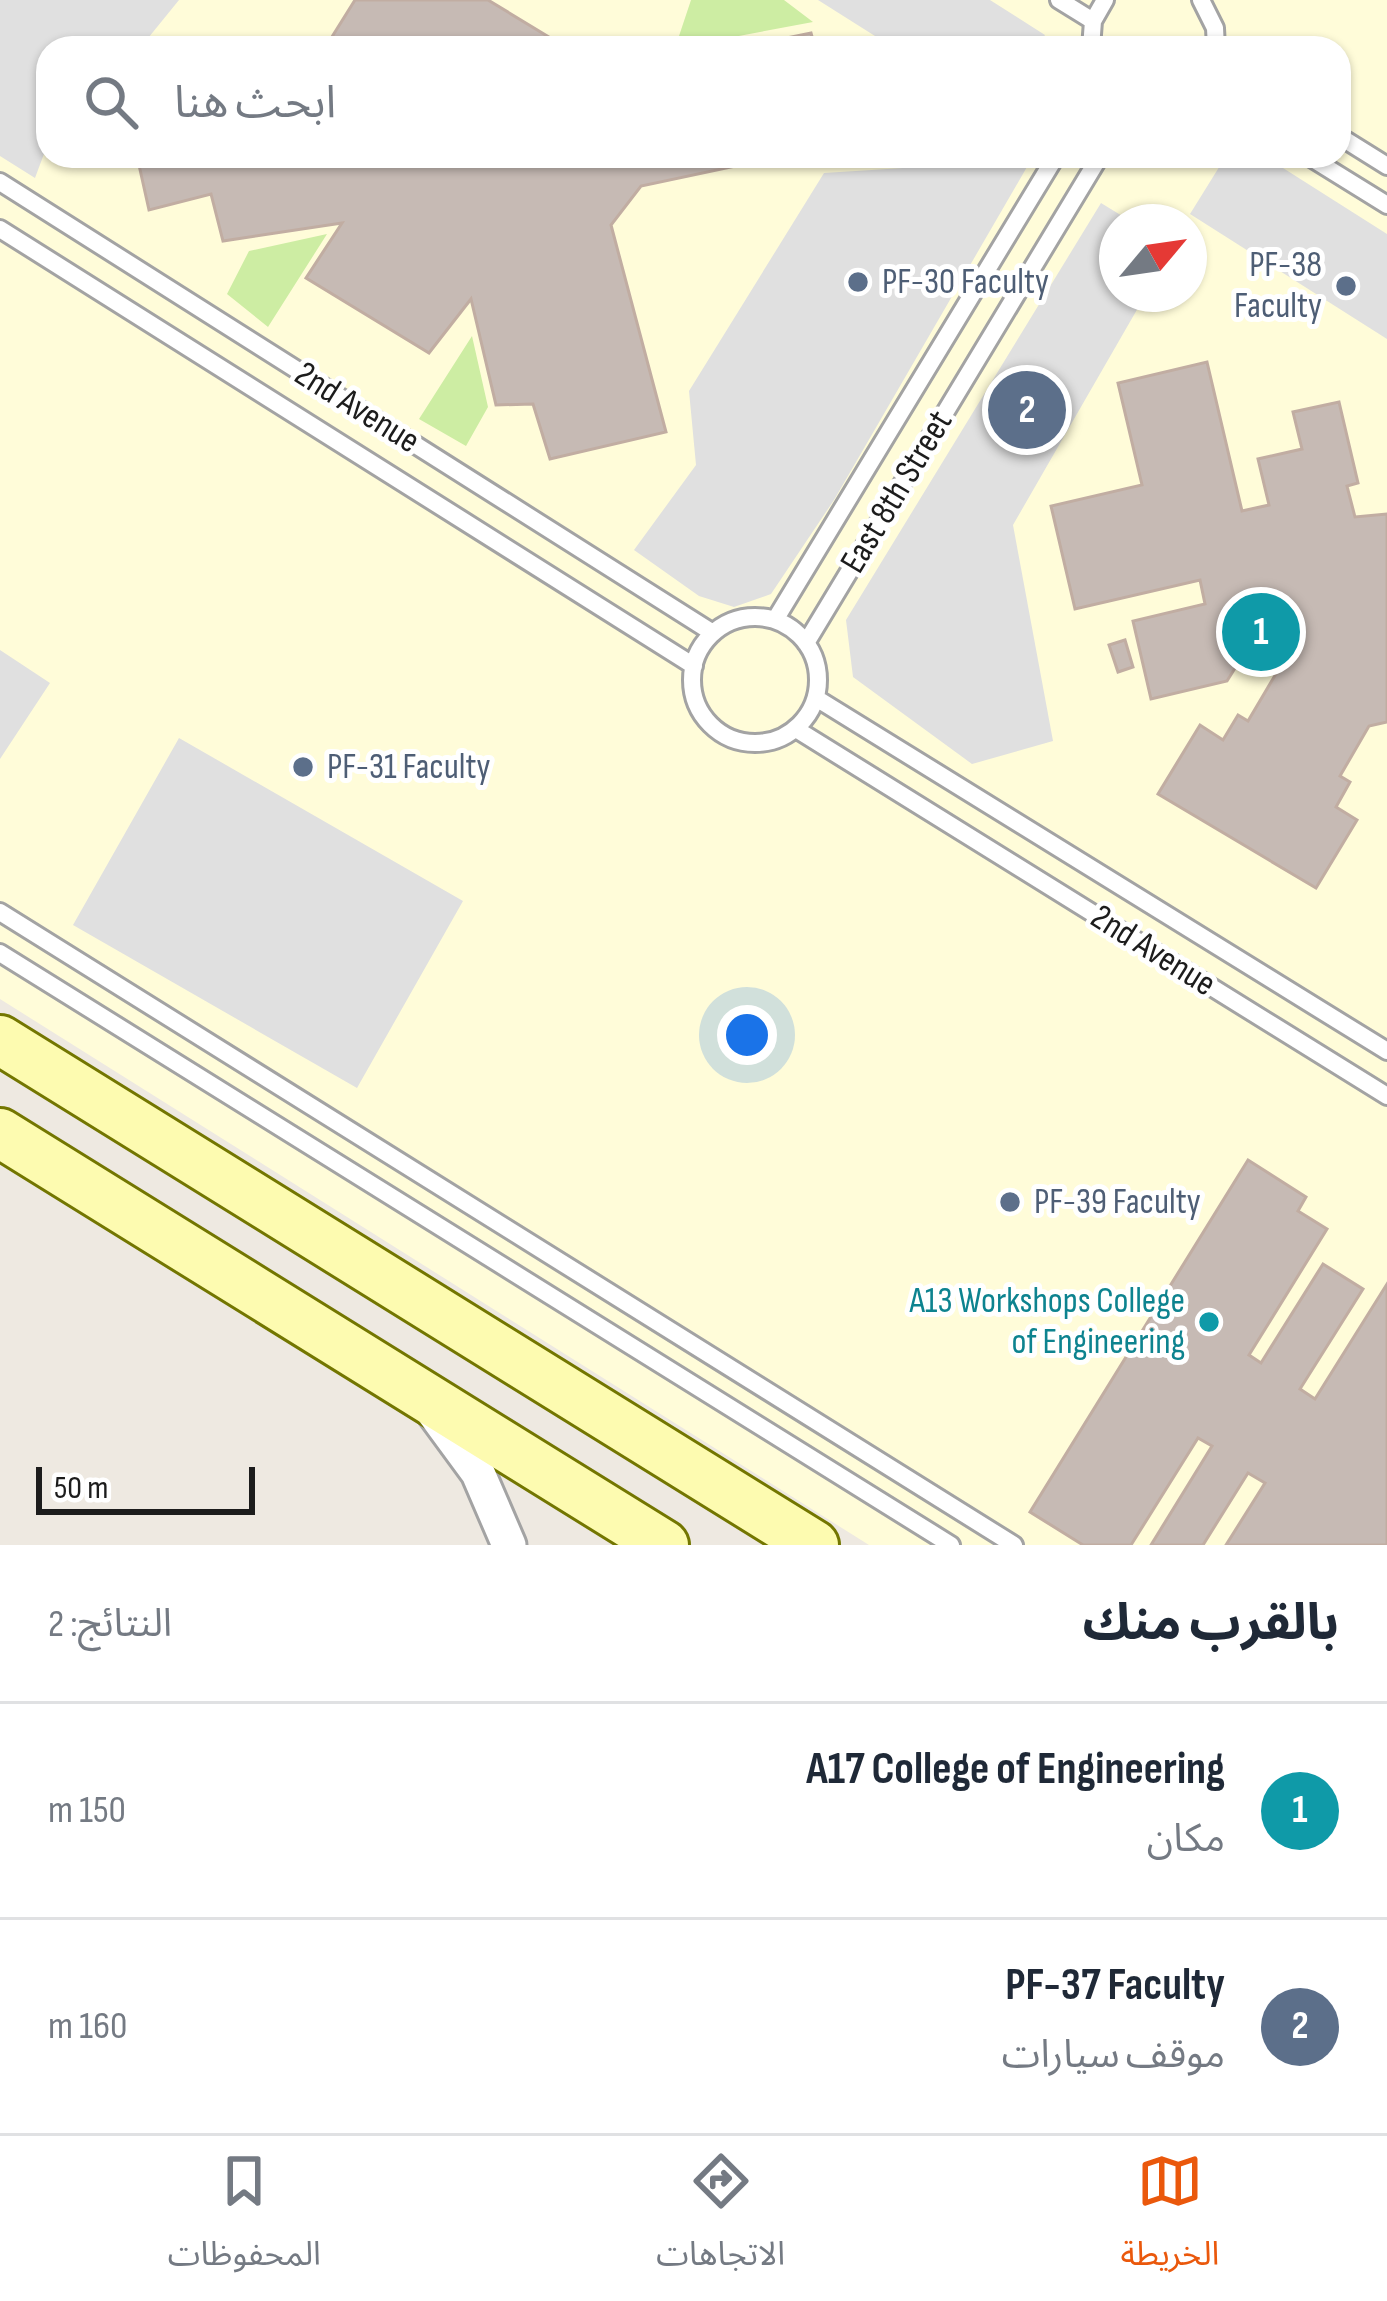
<!DOCTYPE html>
<html lang="ar">
<head>
<meta charset="utf-8">
<style>
  :root { --surface:#fff; --page:#f6f6f7; --text:#1f2937; --muted:#747a83; --line:#e0e1e3; --accent:#ea580c }
  body { margin:0; font-family:"Sofia Sans Condensed","Noto Sans Arabic",sans-serif; background:var(--page); color:var(--text); direction:rtl }
  .compass { position:absolute; left:1099px; top:204px; width:108px; height:108px; border-radius:50%; background:var(--surface); box-shadow:0 3px 9px #0004; rotate:61deg }
  .scale { position:absolute; left:36px; bottom:30px; width:219px; box-sizing:border-box; padding-left:12px; border:6px solid #1c1c1c; border-top:0; font-size:33px; line-height:42px; white-space:nowrap; color:#1c1c1c; -webkit-text-stroke:9px #fff; paint-order:stroke }
  .you { position:absolute; left:747px; top:1035px; width:42px; height:42px; margin:-30px; border:9px solid #fff; border-radius:50%; background:#1a73e8; box-shadow:0 0 0 18px #1a73e833 }
  .badge { display:grid; place-items:center; width:78px; height:78px; border-radius:50%; background:var(--accent); color:#fff; font-size:39px; font-weight:700 }
  .pin { position:absolute; translate:-50% -50%; border:6px solid #fff; box-shadow:0 3px 12px #0006 }
  .list { margin:0; padding:0; list-style:none }
  h2 { display:flex; justify-content:space-between; align-items:center; height:156px; margin:0; padding:0 48px; font-size:51px }
  h2 small { font-size:39px; font-weight:400; color:var(--muted) }
  .list li { display:grid; grid-template-columns:78px 1fr auto; gap:36px; align-items:center; box-sizing:border-box; height:216px; padding:0 48px; border-top:3px solid var(--line) }
  .list b { display:block; font-size:45px; white-space:nowrap }
  .list p { margin:0; font-size:39px; white-space:nowrap; color:var(--muted) }
  .list em { font-size:39px; font-style:normal; color:var(--muted) }
  .icon { flex:none; width:66px; height:66px; fill:none; stroke:currentColor; stroke-width:2; stroke-linecap:round; stroke-linejoin:round }
  .map { position:relative; flex:none; width:1387px; height:1545px; overflow:hidden; direction:ltr }
  .search { position:absolute; background:var(--surface); box-shadow:0 3px 9px #0004; left:36px; right:36px; top:36px; height:132px; display:flex; align-items:center; gap:30px; box-sizing:border-box; padding:0 42px; border-radius:36px; color:var(--muted); font-size:45px }
  .sheet { height:588px; background:var(--surface) }
  nav { display:flex; justify-content:space-around; align-items:center; box-sizing:border-box; height:168px; border-top:3px solid var(--line); background:var(--surface); font-size:33px; color:var(--muted) }
  nav a { display:grid; justify-items:center; gap:6px }
  nav .on { color:var(--accent) }
  .map>svg:first-child { display:block }
  .education { fill:#fffcd9; fill-rule:evenodd }
  .grass { fill:#cdeda3 }
  .parking { fill:#e0e0e0 }
  .building { fill:#c6bab4; stroke:#c1ada2; stroke-width:3 }
  .lines { fill:none; stroke-linecap:round; stroke-linejoin:round }
  .lane-casing { stroke:#a3a3a3; stroke-width:22 }
  .street-casing { stroke:#a3a3a3; stroke-width:39 }
  .secondary-casing { stroke:#737600; stroke-width:54 }
  .lane { stroke:#fff; stroke-width:16 }
  .street { stroke:#fff; stroke-width:33 }
  .secondary { stroke:#fdfbb0; stroke-width:48 }
  .service-dot { fill:#5c6f8a; stroke:#fff; stroke-width:4.5 }
  .culture-dot { fill:#0f9aa8; stroke:#fff; stroke-width:4.5 }
  .labels { text-anchor:middle; dominant-baseline:central; stroke-width:10; stroke-linejoin:round; paint-order:stroke }
  .service-label { font-size:36px; fill:#4e5e75; stroke:#fff; text-anchor:start }
  .street-label { font-size:36px; fill:#1c1c1c; stroke:#fff }
  .culture-label { font-size:36px; fill:#0d838f; stroke:#fff; text-anchor:end }
</style>
</head>
<body>
<div class="map">
<svg width="1387" height="1545" viewBox="0 0 1387 1545">
  <rect width="100%" height="100%" fill="#eee9e1"/>
  <path class="education" d="M0,0H1387V1545H869L0,999ZM48,48H1339V156H48ZM1117,222H1189V294H1117Z"/>
  <path class="grass" d="M691,0H784L813,22L675,48Z
    M327,234L268,327L227,294L249,251Z
    M472,336L488,407L466,446L419,419Z"/>
  <path class="parking" d="M0,0H179L140,48H48V143L35,178L0,156Z
    M818,0H990L1045,35L1037,48H894Z
    M1226,156H1264L1387,234V339L1190,214Z
    M1031,160L834,500L771,594L734,607L699,596L634,550L696,465L689,391L824,173Z
    M1101,203L1132,222H1117V294H1146L1013,525L1053,741L972,764L853,677L846,620Z
    M0,650L50,683L0,759Z
    M179,738L463,901L357,1088L73,925Z"/>
  <path class="building" d="M355,0H488L567,48H325Z
    M811,33L815,48H737Z
    M137,156H783L641,186L611,225L666,432L550,459L533,404L496,405L471,299L429,353L306,278L342,223L223,241L211,194L149,210Z
    M1207,362L1242,511L1269,505L1258,459L1302,449L1293,412L1339,402L1358,483L1347,486L1355,517L1387,514V722L1369,726L1340,776L1350,782L1336,807L1357,820L1316,888L1158,794L1200,725L1223,740L1238,715L1248,721L1277,672L1270,644L1247,649L1227,681L1151,699L1133,621L1205,604L1200,580L1075,609L1051,506L1142,485L1118,383Z
    M1125,640L1133,667L1118,672L1109,645Z
    M1248,1160L1306,1197L1298,1211L1327,1229L1249,1355L1261,1363L1323,1264L1363,1289L1300,1389L1315,1399L1387,1284V1545H1226L1265,1483L1248,1473L1203,1545H1151L1212,1446L1198,1438L1131,1545H1083L1030,1512Z"/>
  <g class="lines">
    <g class="lane-casing">
      <path id="lane" d="M1059,0L1093,21
        M1201,0L1215,28L1216,48
        M1091,48L1093,21L1105,0
        M1339,136L1387,166
        M1308,156L1387,205
        M0,182L713,633
        M0,229L694,666
        M692 680a63 63 0 1 1 126 0a63 63 0 1 1-126 0Z
        M775,620L1056,156
        M806,643L1100,156
        M816,698L1387,1051
        M796,729L1387,1096
        M0,912L1014,1545
        M0,953L951,1545"/>
    </g>
    <g class="street-casing">
      <path id="street" d="M431,1409L478,1473L509,1545"/>
    </g>
    <g class="secondary-casing">
      <path id="secondary" d="M0,1040L814,1545
        M0,1133L664,1545"/>
    </g>
    <use href="#lane" class="lane"/>
    <use href="#street" class="street"/>
    <use href="#secondary" class="secondary"/>
  </g>
  <g class="service-dot">
    <circle cx="858" cy="282" r="12"/>
    <circle cx="1346" cy="286" r="12"/>
    <circle cx="303" cy="767" r="12"/>
    <circle cx="1010" cy="1202" r="12"/>
  </g>
  <circle class="culture-dot" cx="1209" cy="1322" r="12"/>
  <g class="labels">
    <g class="service-label">
      <text x="1322" y="265" text-anchor="end">PF-38<tspan x="1322" dy="41">Faculty</tspan></text>
      <text x="882" y="282">PF-30 Faculty</text>
      <text x="327" y="767">PF-31 Faculty</text>
      <text x="1034" y="1202">PF-39 Faculty</text>
    </g>
    <g class="street-label">
      <text transform="translate(357 408) rotate(32)">2nd Avenue</text>
      <text transform="translate(897 492) rotate(-59)">East 8th Street</text>
      <text transform="translate(1153 951) rotate(32)">2nd Avenue</text>
    </g>
    <g class="culture-label">
      <text x="1185" y="1301">A13 Workshops College<tspan x="1185" dy="41">of Engineering</tspan></text>
    </g>
  </g>
</svg>
<svg class="compass" viewBox="-18 -18 36 36"><path d="M0-13l5 13h-10z" fill="#e53935"/><path d="M0 13l5-13h-10z" fill="#747a83"/></svg>
<div class="scale">50 m</div>
<div class="you"></div>
<div class="pin badge" style="left:1261px;top:632px;background:#0f9aa8">1</div>
<div class="pin badge" style="left:1027px;top:410px;background:#5c6f8a">2</div>
<div class="search"><svg class="icon" aria-label="search" viewBox="0 0 24 24"><circle cx="10" cy="10" r="6"/><path d="M15 15l6 6"/></svg>ابحث هنا</div>
</div>
<section class="sheet">
<h2>بالقرب منك<small>النتائج: 2</small></h2>
<ul class="list">
<li><span class="badge" style="background:#0f9aa8">1</span><div><b>A17 College of Engineering</b><p>مكان</p></div><em>150 m</em></li>
<li><span class="badge" style="background:#5c6f8a">2</span><div><b>PF-37 Faculty</b><p>موقف سيارات</p></div><em>160 m</em></li>
</ul>
</section>
<nav>
<a class="on"><svg class="icon" aria-label="map" viewBox="0 0 24 24"><path d="M3 6l6-2 6 2 6-2v14l-6 2-6-2-6 2zM9 4v14M15 6v14"/></svg>الخريطة</a>
<a><svg class="icon" aria-label="directions" viewBox="0 0 24 24"><path d="M12 3l9 9-9 9-9-9zM9 14v-3h6M13 9l2 2-2 2"/></svg>الاتجاهات</a>
<a><svg class="icon" aria-label="saved" viewBox="0 0 24 24"><path d="M7 4h10v16l-5-4-5 4z"/></svg>المحفوظات</a>
</nav>
</body>
</html>
